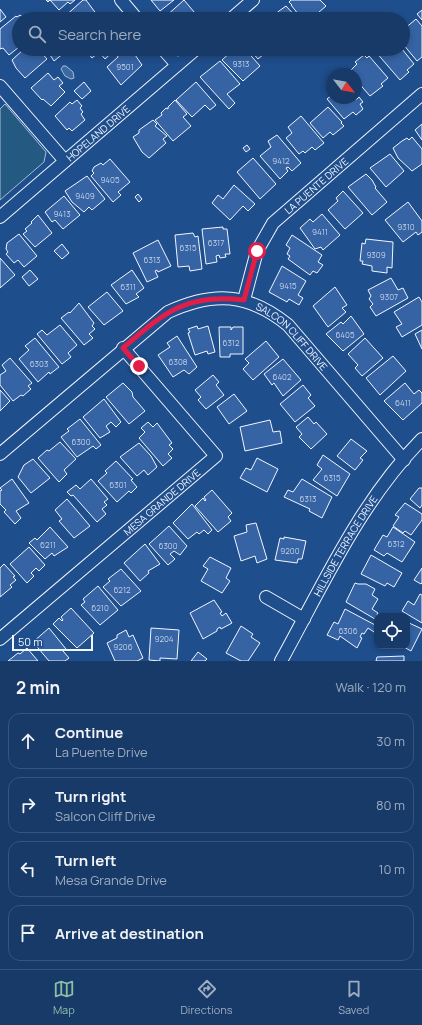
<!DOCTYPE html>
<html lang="en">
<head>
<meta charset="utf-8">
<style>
  :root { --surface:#173a69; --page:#244571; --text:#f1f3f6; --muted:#9eadc0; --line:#36547d; --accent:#8abfa5 }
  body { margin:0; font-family:Manrope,sans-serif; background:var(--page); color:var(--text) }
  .controls { position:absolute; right:12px; bottom:12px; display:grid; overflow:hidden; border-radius:8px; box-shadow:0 2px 6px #0003 }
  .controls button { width:36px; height:36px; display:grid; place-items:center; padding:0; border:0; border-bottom:1px solid var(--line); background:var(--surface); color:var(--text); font:20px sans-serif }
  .compass { position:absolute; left:326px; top:68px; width:36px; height:36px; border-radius:50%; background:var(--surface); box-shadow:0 2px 6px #0003; rotate:121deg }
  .scale { position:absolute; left:12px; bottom:10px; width:81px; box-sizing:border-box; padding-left:4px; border:2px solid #f2f6ff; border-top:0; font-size:11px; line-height:14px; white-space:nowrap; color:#f2f6ff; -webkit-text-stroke:3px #1f4e8c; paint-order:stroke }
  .stop { position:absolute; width:12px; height:12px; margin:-9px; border:3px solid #e11d48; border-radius:50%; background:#fff }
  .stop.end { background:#e11d48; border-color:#fff; box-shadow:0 1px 4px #0008 }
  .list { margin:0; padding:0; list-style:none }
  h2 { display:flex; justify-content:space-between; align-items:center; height:52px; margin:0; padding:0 16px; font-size:17px }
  h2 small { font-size:13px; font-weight:400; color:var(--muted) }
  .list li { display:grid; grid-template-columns:26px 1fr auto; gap:12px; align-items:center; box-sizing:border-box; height:56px; margin:0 8px 8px; padding:0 8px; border:1px solid var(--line); border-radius:12px }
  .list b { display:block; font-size:15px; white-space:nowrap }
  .list p { margin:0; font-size:13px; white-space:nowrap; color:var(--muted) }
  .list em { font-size:13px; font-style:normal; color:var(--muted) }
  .icon { flex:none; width:22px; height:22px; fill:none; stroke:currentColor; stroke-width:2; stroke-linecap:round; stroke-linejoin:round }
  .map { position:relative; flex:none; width:422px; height:661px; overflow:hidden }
  .search { position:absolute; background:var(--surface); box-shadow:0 2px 6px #0003; left:12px; right:12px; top:12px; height:44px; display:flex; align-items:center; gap:10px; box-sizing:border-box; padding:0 14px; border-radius:22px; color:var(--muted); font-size:15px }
  .sheet { height:308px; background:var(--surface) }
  nav { display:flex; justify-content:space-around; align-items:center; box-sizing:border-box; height:56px; border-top:1px solid var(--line); background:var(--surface); font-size:11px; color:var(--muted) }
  nav a { display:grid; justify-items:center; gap:2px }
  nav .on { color:var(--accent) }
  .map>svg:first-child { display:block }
  .green { fill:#245a82; stroke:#a8bbd7 }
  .water { fill:#3b69a3; stroke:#a8bbd7 }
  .building { fill:#3563a3; stroke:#f2f6ff }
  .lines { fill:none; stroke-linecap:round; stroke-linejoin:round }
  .minor-casing { stroke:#f2f6ff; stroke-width:14 }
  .minor { stroke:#1f4e8c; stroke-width:12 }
  .route { stroke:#e11d48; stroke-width:5 }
  .labels { text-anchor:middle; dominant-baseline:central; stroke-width:3; stroke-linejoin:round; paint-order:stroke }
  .number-label { font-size:8px; fill:#c3d1e8 }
  .street-label { font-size:10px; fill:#f2f6ff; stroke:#1f4e8c }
</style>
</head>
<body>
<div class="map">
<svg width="422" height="661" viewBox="0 0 422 661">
  <rect width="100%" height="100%" fill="#1f4e8c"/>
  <path class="green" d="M5,104L46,152L44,162L0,200V109Z"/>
  <path class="water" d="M63,66H66L73,72L74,78L71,79L65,76L61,69Z"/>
  <path class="building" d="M46,0H75L70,4L68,2L59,10L50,0L48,2Z
    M83,0H86L100,19H64L63,18Z
    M151,0H174L160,11Z
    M184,0L200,19H167L165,17Z
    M291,0H320L326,6L311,19H302L291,5H292L289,2Z
    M286,6L298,19H270L279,11Z
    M0,9L6,17L0,22Z
    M422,10V20L417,14Z
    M20,15L25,19H19V47L9,55L3,48L0,49V29L16,16L17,17Z
    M416,19L422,26V57L417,61L403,44V30Z
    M24,49H38L47,59L25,78L16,68L12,60Z
    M52,49H60L64,53L54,61L48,52Z
    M85,49H116L105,59L99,52L92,58Z
    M124,49H129L133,52L142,65L121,85L107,67L118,57L117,55Z
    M234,49L235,51L237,49H245L260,66L243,81L222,60Z
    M249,49H270L258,59Z
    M377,49H402L414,64L407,70L409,72L400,80L375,51Z
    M364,55L367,58L369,56L388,78L381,84L383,86L370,96L356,80V74H351L349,72L357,64L355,62Z
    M220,61L240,84L227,94L235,103L229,109L200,77Z
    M48,73L54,80L58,77L63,83L59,86L65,92L51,106L43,99L42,100L31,88Z
    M84,82L91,91L82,99L74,91Z
    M196,82L216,105L210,110L205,105L192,117L176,100Z
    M332,95V98L357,99L359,97L363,102L360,104L363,109L356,115L353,112L344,119L327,99Z
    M77,100L82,106L80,108L83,112L81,114L85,120L72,131L69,128L67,130L55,116L70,102L72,104Z
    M175,100L187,114L183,117L191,126L173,141L155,120L162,115L161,113L166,108L168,109V107Z
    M328,107L342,122L341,123L344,126L333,135L330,132L323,138L310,123Z
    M301,116L324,143L315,150L312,147L305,153L303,151L299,154L286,138L292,133L288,127Z
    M153,120L157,124L155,126L167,136L163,139L166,143L149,158L142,152L133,137L139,133V130Z
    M422,124V140L415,130Z
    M277,135L301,163L292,171L288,167L286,168L288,171L280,179L260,156L271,147L268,141Z
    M412,137L422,149V164L412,171L398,158L393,148L402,141L407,138L409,140Z
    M247,145L250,149L246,152L243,148Z
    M390,154L404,171L386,187L370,168Z
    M253,158L276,184L260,199L237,172Z
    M110,159L130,182L118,192L121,195L113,202L91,176L94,173L92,171L94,167L101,163L103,165Z
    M366,174L372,180L376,187L375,188L387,202L372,215L348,187Z
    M87,176L105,199L92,210L89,207L84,212L72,202L65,191Z
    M234,185L255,204L248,211L243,206L230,220L212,203L218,195L223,199Z
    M343,191L363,213L345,229L328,210L338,201L336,198Z
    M138,194L142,199L139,202L135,197Z
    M64,196L80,215L63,229L55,220L52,222L45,212Z
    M408,202L422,221V232L418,235L416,232L403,242L385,220Z
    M322,214L340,235L323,250L321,247L315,249L300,228L310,219L313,222Z
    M38,215L52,233L35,247L23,234L27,231L25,229L32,223L31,222Z
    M223,227V229H227L230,254H225L226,257L220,258L219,255L216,256L217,262L206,264L202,229Z
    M193,233L195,237L198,236L202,269L190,271L189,266L178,267L175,235Z
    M19,234L37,256L24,267L18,260L14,263L6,254L8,252L6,249L7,243Z
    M292,235L322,255L318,262L323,265L317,273L313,271L310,275L288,259L290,256L287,254L290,248L286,245Z
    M366,239L393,242L392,268L387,267V273L372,271V266L362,264L363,261H360L362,243L365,244Z
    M158,240L171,266L158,272L157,270L155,271L158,277L147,282L133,253Z
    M62,244L69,253L62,259L54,251Z
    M0,258L15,275L0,288Z
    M282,266L306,281L298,295L303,298L299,305L289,299L287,302L269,292Z
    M30,270L38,279L29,286L22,277Z
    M132,270L144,288L136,294L139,297L126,304L111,285Z
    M391,278L398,290L403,288L408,298L376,316L370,307L373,304L369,299L371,296L368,290Z
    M335,287L347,305L342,308L346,312L328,327L313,306Z
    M107,292L123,311L104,325L88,307Z
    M419,297L422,302V325L402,337L396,327L402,324L394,312Z
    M79,303L94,323L92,326L95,329L89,334L93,338L84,345L61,318L69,312L70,313Z
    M351,316L364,334L343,351L326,334L341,322L343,324Z
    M60,325L77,345L68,353L71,357L62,364L37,334L42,330L47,335Z
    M197,326L198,329L208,326L215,352L208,354L207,351L195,355L188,333L190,332L188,329Z
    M219,327H231V330L233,327H243V354H230V357H220Z
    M422,330V349L415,334Z
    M177,336L197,367L189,374L184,370L173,377L158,355L170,347L167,343Z
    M35,338L59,367L50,374L49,372L38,382L19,359L29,350L25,346Z
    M365,338L383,358L362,376L355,368L358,365L348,354Z
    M266,341L279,357L253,380L243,369L249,363L245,359Z
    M393,356L406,371L380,395L366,378Z
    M10,358L32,383L28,386L31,389L23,396L21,395L13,401L0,385V375L6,371L2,365Z
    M283,359L301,380L283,396L274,383L272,385L264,374Z
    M213,375L219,382L216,385L224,395L206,409L198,400L201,397L195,390Z
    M123,383L132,392L133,397L145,411L129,424L106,397Z
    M405,383L414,394L419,390L422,393V403L403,420L384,401Z
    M303,385L311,395L308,398L315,406L295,422L280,404Z
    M0,390L10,401L0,411Z
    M234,394L247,411L229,424L217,407Z
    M104,399L121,422L116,427L111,422L106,426L110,432L100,438L83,417Z
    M308,417L314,424L316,422L327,434L311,449L299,437L302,434L296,427Z
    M80,419L101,445L96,449L93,446L77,457L61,437L69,431L67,429Z
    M270,420L273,432L280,431L282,443L245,451L240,427Z
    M148,422L153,427L157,423L172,443L169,445L173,449L168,454L172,458L163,466L139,438L145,432L141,428Z
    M351,439L367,451L360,458L363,460L355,470L337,456Z
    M60,442L76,459L64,470L67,474L59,482L38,458L47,450L49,451Z
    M139,443L151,456L157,467L148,475L144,470L137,476L120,457Z
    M323,455L350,474L337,496L313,480L322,469L317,465Z
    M257,458L278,469L267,492L240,478L246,468L251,470Z
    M33,459L50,478L31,493L18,477L24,465Z
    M116,461L133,479L131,480L137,487L131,493L129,491L117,502L98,481L107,473L105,471Z
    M12,479L29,503L16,511L21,518L15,524L4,512L6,510L0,504V491L2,490L0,488Z
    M91,479L108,499L104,502L107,505L102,509L106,514L97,522L73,495L71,496L67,492L76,485L80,489Z
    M302,479L332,497L322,518L309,511L310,509L284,497L288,490L293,492Z
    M419,488H422V505L420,508L410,499Z
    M212,490L232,513L228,517L231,521L218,532L195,506L203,498L205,501L206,500L204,497Z
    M67,499L90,526L74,538L59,521L62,519L55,510Z
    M405,503L422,514V520L411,535L405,531L403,533L393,526L399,517L395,515Z
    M192,504L212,530L208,534L204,530L199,534L197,532L188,539L173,523Z
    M256,523L267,559L257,563L255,556L241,561L234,536L247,532L246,525Z
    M169,526L187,546L180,555L174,551L170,554L175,559L168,565L149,544Z
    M50,527L68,547L54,556L52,553L45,559L29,543L35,538L37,540Z
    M393,527L415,542L402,562L387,553L384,556L374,550L383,535L387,537Z
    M284,537L306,541L302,559H298L297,563L275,560L280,538L284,539Z
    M145,544L160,564L148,571L149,573L140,581L124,563Z
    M29,547L45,565L39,571L36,568L31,573L34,576L27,583L10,564Z
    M371,555L402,573L394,587L387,583L385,586L361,574Z
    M210,557L231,568L226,578L230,581L222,593L201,581L208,569L203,566Z
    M4,564L15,576L13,577L16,580L10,585L12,587L0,597V568Z
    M422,568V583L421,584L414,580Z
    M121,569L141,591L121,606L103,587L110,581L108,579Z
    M355,583L358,584H366L375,589L372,595L378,599L372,609L378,613L375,619L346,602Z
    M98,586L118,610L100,625L81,605L85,602L83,599Z
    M420,594L422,595V623L402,611L408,601L414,605Z
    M214,600L222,612L220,613L222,616L226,613L232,623L221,629L220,627L217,629V631L203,639L190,613Z
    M71,608L94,633L77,648L53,624L59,618L62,621L63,620L61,617Z
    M345,609L377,626L374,632L368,628L364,634L362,633L360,637L362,638L357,648L340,636L338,640L327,635L334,622L338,624Z
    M407,622L422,629L411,651L402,646H407Z
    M241,626L253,634L251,637L260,643L248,661H241L226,653Z
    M49,628L66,649L63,651L69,658L65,661H49L33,642Z
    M151,628L179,630L177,659L160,658V661L149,660Z
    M126,630L129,637L133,635L143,658L137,661H115L107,643L117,638V635Z
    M27,648L38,661H8L18,653L20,654Z
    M198,652L207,659L205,661H191Z
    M404,656V661H376L377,657Z"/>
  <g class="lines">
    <g class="minor-casing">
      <g id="minor">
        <path d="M121,0L137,19"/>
        <path d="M231,19L253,0"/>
        <path d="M163,49L177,65"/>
        <path d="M0,86L65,161"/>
        <path id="s1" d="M0,217L196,49"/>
        <path id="s2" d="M244,300L257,251L273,223L422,94"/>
        <path id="s3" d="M0,454L168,312C214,291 248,293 288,325L404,460"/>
        <path d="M266,597L304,619"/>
        <path id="s4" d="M0,639L216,456L123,348"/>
        <path id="s5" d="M281,661C323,585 360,502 422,439"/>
      </g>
    </g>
    <use href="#minor" class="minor"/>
  </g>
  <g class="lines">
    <path class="route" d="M139,366L123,348C165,312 186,293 244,300L257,251"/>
  </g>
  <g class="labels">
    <g class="number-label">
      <text x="241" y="63">9313</text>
      <text x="125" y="66">9501</text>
      <text x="281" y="160">9412</text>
      <text x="110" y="179">9405</text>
      <text x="85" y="195">9409</text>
      <text x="62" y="213">9413</text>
      <text x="406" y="226">9310</text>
      <text x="320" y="231">9411</text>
      <text x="216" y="242">6317</text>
      <text x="188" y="247">6315</text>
      <text x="376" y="254">9309</text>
      <text x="152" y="259">6313</text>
      <text x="288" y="285">9415</text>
      <text x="128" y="286">6311</text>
      <text x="389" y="296">9307</text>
      <text x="345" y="334">6405</text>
      <text x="231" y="342">6312</text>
      <text x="178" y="361">6308</text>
      <text x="39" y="363">6303</text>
      <text x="282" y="376">6402</text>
      <text x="403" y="402">6411</text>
      <text x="81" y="441">6300</text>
      <text x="332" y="477">6315</text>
      <text x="118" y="484">6301</text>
      <text x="308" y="498">6313</text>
      <text x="396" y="543">6312</text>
      <text x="48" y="544">6211</text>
      <text x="168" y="545">6300</text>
      <text x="290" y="550">9200</text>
      <text x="122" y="589">6212</text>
      <text x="100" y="607">6210</text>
      <text x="348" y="630">6306</text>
      <text x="164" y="638">9204</text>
      <text x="123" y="646">9206</text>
    </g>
    <g class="street-label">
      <text stroke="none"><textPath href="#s1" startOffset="129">HOPELAND DRIVE</textPath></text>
      <text stroke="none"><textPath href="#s2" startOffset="140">LA PUENTE DRIVE</textPath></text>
      <text stroke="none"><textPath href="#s3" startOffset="359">SALCON CLIFF DRIVE</textPath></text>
      <text stroke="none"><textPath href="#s4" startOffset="212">MESA GRANDE DRIVE</textPath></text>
      <text stroke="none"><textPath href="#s5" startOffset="132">HILLSIDE TERRACE DRIVE</textPath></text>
    </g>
  </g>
</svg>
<div class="controls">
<button><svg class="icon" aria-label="locate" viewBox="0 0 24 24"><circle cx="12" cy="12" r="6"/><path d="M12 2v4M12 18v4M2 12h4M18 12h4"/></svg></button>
</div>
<svg class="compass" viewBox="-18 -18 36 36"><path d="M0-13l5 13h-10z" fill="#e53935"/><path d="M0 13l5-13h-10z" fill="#9eadc0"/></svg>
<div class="scale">50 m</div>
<div class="stop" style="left:257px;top:251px"></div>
<div class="stop end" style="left:139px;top:366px"></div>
<div class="search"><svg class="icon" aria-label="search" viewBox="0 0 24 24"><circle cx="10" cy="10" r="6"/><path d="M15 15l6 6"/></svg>Search here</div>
</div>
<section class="sheet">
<h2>2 min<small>Walk · 120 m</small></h2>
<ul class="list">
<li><svg class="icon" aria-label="ahead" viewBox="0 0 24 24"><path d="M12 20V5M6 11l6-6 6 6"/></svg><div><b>Continue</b><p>La Puente Drive</p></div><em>30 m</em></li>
<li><svg class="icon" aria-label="right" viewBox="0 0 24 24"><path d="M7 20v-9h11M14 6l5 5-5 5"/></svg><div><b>Turn right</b><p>Salcon Cliff Drive</p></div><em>80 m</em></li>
<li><svg class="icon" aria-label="left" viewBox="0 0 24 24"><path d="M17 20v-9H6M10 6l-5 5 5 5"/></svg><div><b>Turn left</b><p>Mesa Grande Drive</p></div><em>10 m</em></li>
<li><svg class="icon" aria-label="arrive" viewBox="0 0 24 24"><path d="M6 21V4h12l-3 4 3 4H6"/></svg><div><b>Arrive at destination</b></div></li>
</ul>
</section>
<nav>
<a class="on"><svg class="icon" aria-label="map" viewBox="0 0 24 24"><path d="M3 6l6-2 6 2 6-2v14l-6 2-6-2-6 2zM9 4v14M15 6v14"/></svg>Map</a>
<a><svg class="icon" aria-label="directions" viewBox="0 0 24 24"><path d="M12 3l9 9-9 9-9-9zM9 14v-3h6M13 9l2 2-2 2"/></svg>Directions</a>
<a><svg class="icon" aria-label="saved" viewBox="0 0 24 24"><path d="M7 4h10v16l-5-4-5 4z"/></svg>Saved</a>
</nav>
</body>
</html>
